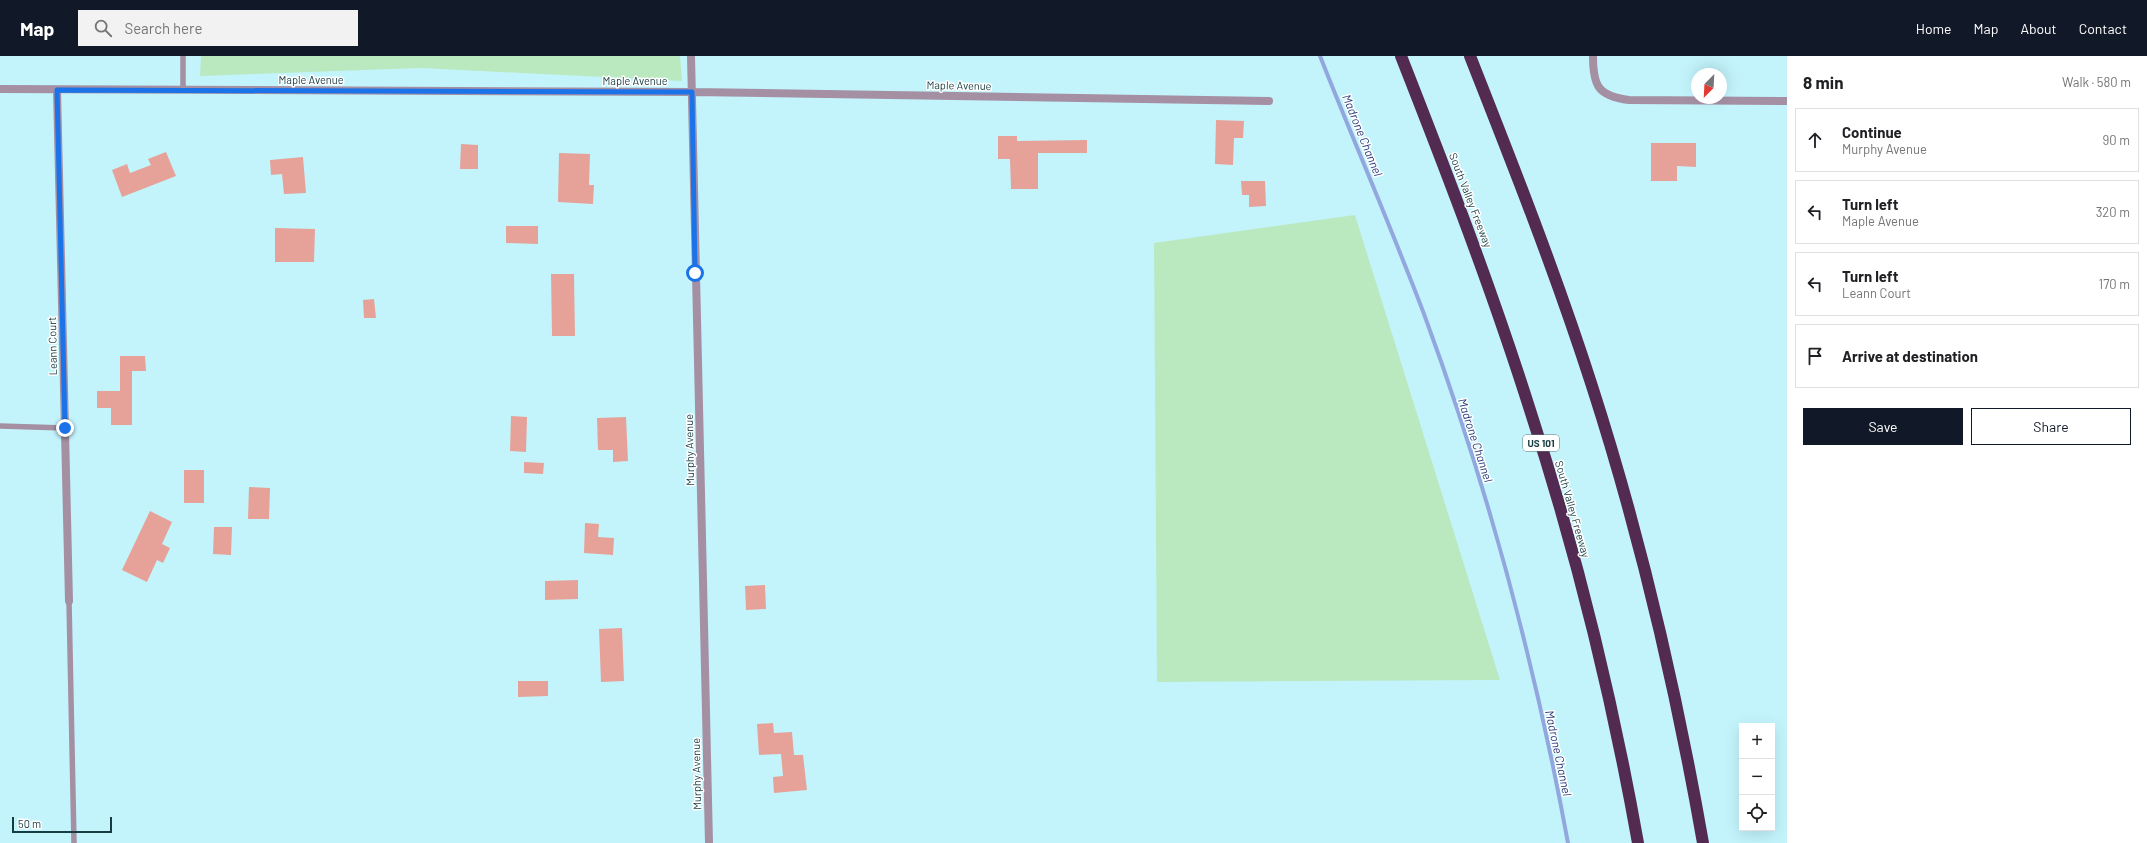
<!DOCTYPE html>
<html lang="en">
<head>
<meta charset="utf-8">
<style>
  :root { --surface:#fff; --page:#f2f2f2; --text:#202124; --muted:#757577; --line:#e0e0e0; --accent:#111827 }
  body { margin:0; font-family:Barlow,sans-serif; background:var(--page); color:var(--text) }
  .controls { position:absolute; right:12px; bottom:12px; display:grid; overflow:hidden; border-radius:0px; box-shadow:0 4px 16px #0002 }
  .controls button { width:36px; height:36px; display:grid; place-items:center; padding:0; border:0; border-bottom:1px solid var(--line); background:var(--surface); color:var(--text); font:20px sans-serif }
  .compass { position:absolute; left:1691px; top:12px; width:36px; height:36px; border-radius:50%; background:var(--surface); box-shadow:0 4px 16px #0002; rotate:204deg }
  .scale { position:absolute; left:12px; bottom:10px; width:100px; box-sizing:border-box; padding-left:4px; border:2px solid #163c41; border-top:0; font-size:11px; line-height:14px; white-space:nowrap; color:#163c41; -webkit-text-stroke:3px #fff; paint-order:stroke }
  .stop { position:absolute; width:12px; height:12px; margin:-9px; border:3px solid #1a73e8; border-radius:50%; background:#fff }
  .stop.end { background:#1a73e8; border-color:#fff; box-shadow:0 1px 4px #0008 }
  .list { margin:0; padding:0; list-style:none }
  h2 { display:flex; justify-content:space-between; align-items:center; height:52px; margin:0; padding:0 16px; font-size:17px }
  h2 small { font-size:13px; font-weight:400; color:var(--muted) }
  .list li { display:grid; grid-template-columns:26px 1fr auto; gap:12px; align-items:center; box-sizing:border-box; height:64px; margin:0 8px 8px; padding:0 8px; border:1px solid var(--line); border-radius:0px }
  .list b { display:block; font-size:15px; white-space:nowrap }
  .list p { margin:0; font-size:13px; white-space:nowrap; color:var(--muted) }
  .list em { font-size:13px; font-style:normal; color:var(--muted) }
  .actions { display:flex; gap:8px; padding:12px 16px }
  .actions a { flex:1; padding:9px 0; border:1px solid var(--accent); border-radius:0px; text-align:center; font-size:14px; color:var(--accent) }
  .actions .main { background:var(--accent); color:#fff }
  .icon { flex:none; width:22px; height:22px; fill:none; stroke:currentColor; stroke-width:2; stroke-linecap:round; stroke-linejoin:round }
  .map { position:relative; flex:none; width:1787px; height:787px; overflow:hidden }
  header { display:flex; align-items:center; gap:24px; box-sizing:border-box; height:56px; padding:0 20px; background:var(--accent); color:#fff }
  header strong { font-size:19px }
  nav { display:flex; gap:22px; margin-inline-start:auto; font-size:14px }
  .search { width:280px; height:36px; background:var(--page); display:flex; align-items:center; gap:10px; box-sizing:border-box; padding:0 14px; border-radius:0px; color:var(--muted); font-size:15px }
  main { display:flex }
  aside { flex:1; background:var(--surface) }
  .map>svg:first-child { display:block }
  .green { fill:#bae9c0 }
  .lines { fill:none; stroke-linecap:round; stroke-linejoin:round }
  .stream { stroke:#92a7de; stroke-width:4 }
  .building { fill:#e6a298 }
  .lane { stroke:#a48fa3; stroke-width:5.5 }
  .street { stroke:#a48fa3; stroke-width:8 }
  .highway { stroke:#532a52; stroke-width:12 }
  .route { stroke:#1a73e8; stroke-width:5 }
  .labels { text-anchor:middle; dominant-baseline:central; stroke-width:3; stroke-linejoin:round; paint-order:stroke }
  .shield { fill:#fff; stroke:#5c767a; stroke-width:1 }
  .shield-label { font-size:10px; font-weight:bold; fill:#163c41 }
  .street-label { font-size:11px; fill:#163c41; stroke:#fff }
  .water-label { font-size:12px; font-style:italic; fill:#273a7b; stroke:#fff }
</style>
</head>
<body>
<header>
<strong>Map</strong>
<div class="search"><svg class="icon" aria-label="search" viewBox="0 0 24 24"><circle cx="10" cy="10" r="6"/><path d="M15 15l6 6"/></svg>Search here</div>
<nav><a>Home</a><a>Map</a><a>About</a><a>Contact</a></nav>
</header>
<main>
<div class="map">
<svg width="1787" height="787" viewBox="0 0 1787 787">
  <rect width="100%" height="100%" fill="#c3f4fc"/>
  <path class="green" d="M201,0H680L682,25L421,12L200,20Z
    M1355,159L1500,624L1157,626L1154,187Z"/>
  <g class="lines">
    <path class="stream" d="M1320,0C1354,86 1391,171 1424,258C1487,429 1535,607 1568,787"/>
  </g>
  <path class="building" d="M1216,64L1244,65L1243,82H1234L1233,109L1215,108Z
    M998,80H1017V85L1087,84V97H1038V133H1011L1010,103H998Z
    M1651,87H1696V111L1677,110V125H1651Z
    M461,88L478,89V113H460Z
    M166,96L176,120L122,141L112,114L127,108L130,117L151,109L148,103Z
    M559,97L590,98L589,129H594L593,148L558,146Z
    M303,101L306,137L284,138L282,118L271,119L270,104Z
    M1241,125H1265L1266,150L1249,151V139H1242Z
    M506,170H538V188L506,187Z
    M275,172L315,173L314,206H275Z
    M551,218H574L575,280H552Z
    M374,243L376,262H364L363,244Z
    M120,300H145L146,315H132V369H111V352H97V335H120Z
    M511,360L527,361L526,396L510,395Z
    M626,361L628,405L613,406V394H598L597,362Z
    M524,406L544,407L543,418L524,417Z
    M184,414H204V447H184Z
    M249,431L270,432L269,463H248Z
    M150,455L172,466L162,488L170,492L163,507L157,504L147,526L122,514Z
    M585,467L599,468L598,481L614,482L613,499L584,497Z
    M214,471H232L231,499L213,498Z
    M578,524V543L545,544V525Z
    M765,529L766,553L746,554L745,530Z
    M622,572L624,625L601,626L599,573Z
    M518,625H548V640L518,641Z
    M773,667L774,677L792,676L794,699H803L807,734L774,737L773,721L783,720L781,698L759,699L757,668Z"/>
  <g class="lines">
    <path class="lane" d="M183,0V34
      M0,370L65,372
      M69,545L74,787"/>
    <path class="street" d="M691,0L709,787
      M1593,0C1593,30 1598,40 1629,44L1787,45
      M0,33L692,36L1269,45
      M57,34L69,545"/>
    <path class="highway" d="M1401,0C1447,117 1492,234 1530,354C1576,495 1612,641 1638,787
      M1470,0C1513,109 1556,218 1592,330C1640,479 1676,633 1703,787"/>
  </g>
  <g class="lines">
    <path class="route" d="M65,372L57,34L692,36L695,217"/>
  </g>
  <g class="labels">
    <rect class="shield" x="1523" y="379" width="36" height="16" rx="3"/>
    <g class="shield-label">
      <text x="1541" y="387">US 101</text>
    </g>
    <g class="street-label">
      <text x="311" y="23">Maple Avenue</text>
      <text x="635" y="24">Maple Avenue</text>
      <text transform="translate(959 29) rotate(1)">Maple Avenue</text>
      <text transform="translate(1471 144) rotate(69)">South Valley Freeway</text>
      <text transform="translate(52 290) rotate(-91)">Leann Court</text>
      <text transform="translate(689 394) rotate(-91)">Murphy Avenue</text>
      <text transform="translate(1573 453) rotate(74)">South Valley Freeway</text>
      <text transform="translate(696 718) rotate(-91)">Murphy Avenue</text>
    </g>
    <g class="water-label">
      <text transform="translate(1363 79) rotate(68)">Madrone Channel</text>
      <text transform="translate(1476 384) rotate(72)">Madrone Channel</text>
      <text transform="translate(1559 697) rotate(78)">Madrone Channel</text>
    </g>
  </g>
</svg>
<div class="controls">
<button>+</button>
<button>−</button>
<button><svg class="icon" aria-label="locate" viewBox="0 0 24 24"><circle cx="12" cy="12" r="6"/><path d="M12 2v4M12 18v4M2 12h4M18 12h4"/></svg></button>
</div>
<svg class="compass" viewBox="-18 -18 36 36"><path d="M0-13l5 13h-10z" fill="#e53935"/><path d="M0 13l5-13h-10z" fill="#757577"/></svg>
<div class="scale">50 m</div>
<div class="stop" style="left:695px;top:217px"></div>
<div class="stop end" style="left:65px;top:372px"></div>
</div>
<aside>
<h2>8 min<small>Walk · 580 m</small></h2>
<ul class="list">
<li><svg class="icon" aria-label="ahead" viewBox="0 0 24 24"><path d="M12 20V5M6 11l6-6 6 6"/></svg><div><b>Continue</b><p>Murphy Avenue</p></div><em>90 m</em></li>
<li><svg class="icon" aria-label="left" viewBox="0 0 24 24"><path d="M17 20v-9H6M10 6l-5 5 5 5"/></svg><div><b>Turn left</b><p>Maple Avenue</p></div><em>320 m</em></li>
<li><svg class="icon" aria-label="left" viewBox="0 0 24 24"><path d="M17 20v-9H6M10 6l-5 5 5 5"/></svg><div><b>Turn left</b><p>Leann Court</p></div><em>170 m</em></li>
<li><svg class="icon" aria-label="arrive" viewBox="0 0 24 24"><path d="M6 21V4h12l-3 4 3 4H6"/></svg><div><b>Arrive at destination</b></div></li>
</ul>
<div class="actions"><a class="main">Save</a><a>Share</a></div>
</aside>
</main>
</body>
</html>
